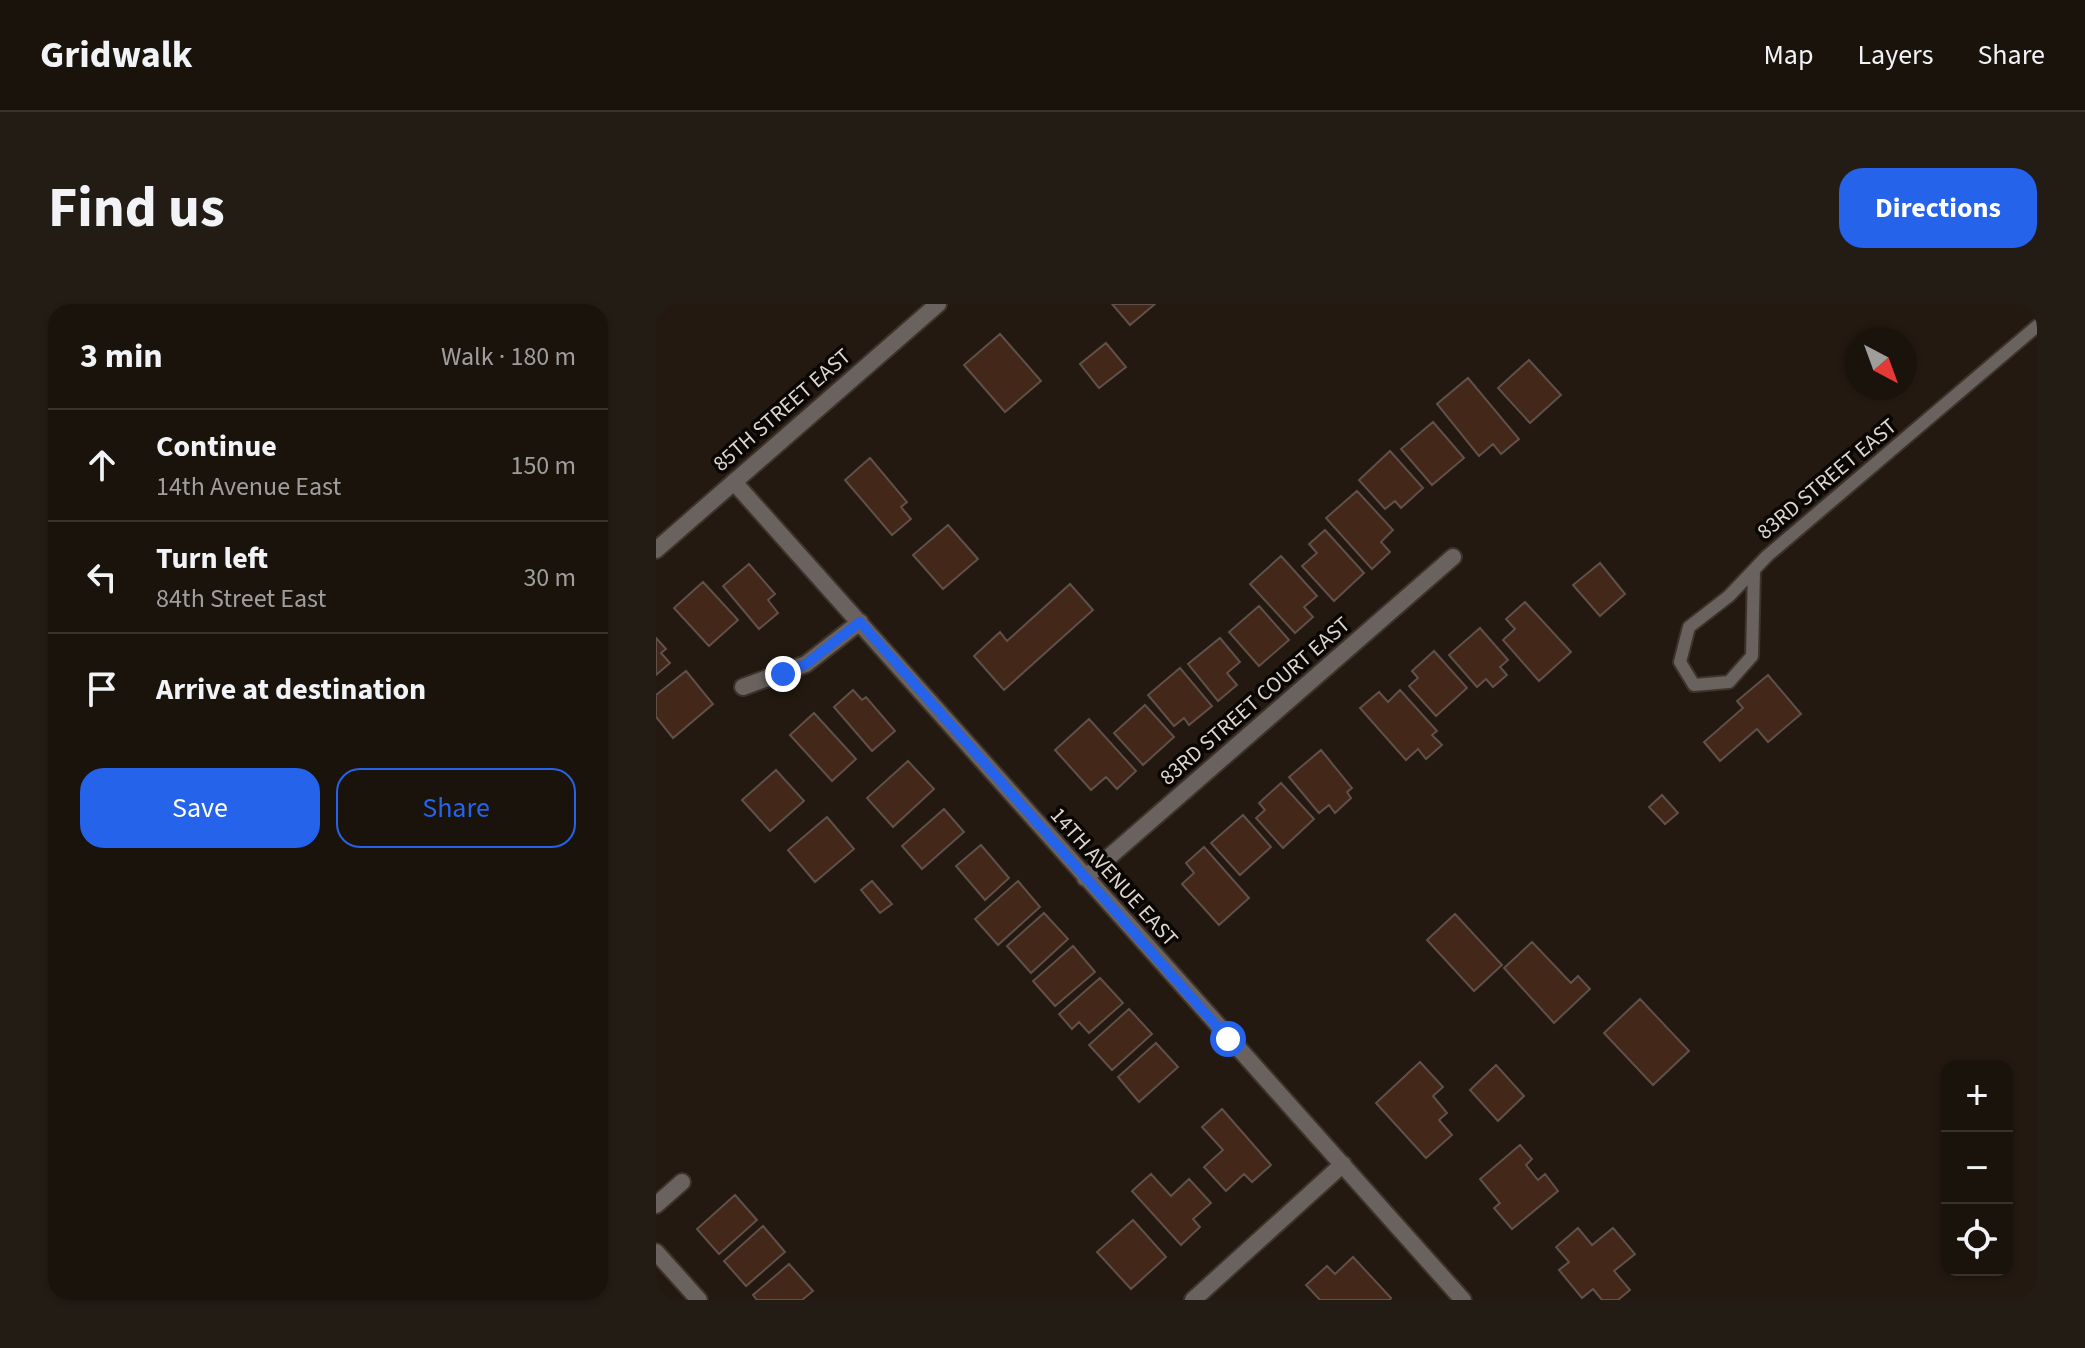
<!DOCTYPE html>
<html lang="en">
<head>
<meta charset="utf-8">
<style>
  :root { --surface:#1a130c; --page:#231c15; --text:#f1f3f6; --muted:#9f9e9d; --line:#38322d; --accent:#2563eb }
  body { margin:0; font-family:"Source Sans 3",sans-serif; background:var(--page); color:var(--text) }
  .controls { position:absolute; right:24px; bottom:24px; display:grid; overflow:hidden; border-radius:16px; box-shadow:0 2px 6px #0004 }
  .controls button { width:72px; height:72px; display:grid; place-items:center; padding:0; border:0; border-bottom:2px solid var(--line); background:var(--surface); color:var(--text); font:40px sans-serif }
  .compass { position:absolute; left:1189px; top:24px; width:72px; height:72px; border-radius:50%; background:var(--surface); box-shadow:0 2px 6px #0004; rotate:139deg }
  .stop { position:absolute; width:24px; height:24px; margin:-18px; border:6px solid #2563eb; border-radius:50%; background:#fff }
  .stop.end { background:#2563eb; border-color:#fff; box-shadow:0 2px 8px #0008 }
  .list { margin:0; padding:0; list-style:none }
  h2 { display:flex; justify-content:space-between; align-items:center; height:104px; margin:0; padding:0 32px; font-size:34px }
  h2 small { font-size:26px; font-weight:400; color:var(--muted) }
  .list li { display:grid; grid-template-columns:52px 1fr auto; gap:24px; align-items:center; box-sizing:border-box; height:112px; padding:0 32px; border-top:2px solid var(--line) }
  .list b { display:block; font-size:30px; white-space:nowrap }
  .list p { margin:0; font-size:26px; white-space:nowrap; color:var(--muted) }
  .list em { font-size:26px; font-style:normal; color:var(--muted) }
  .actions { display:flex; gap:16px; padding:24px 32px }
  .actions a { flex:1; padding:18px 0; border:2px solid var(--accent); border-radius:24px; text-align:center; font-size:28px; color:var(--accent) }
  .actions .main { background:var(--accent); color:#fff }
  .icon { flex:none; width:44px; height:44px; fill:none; stroke:currentColor; stroke-width:2; stroke-linecap:round; stroke-linejoin:round }
  .map { position:relative; flex:none; width:1381px; height:996px; overflow:hidden; border-radius:24px }
  header { display:flex; align-items:center; gap:48px; box-sizing:border-box; height:112px; padding:0 40px; background:var(--surface); border-bottom:2px solid var(--line) }
  header strong { font-size:38px }
  nav { display:flex; gap:44px; margin-inline-start:auto; font-size:28px }
  .intro { display:flex; align-items:center; justify-content:space-between; box-sizing:border-box; height:192px; padding:0 48px }
  h1 { margin:0; font-size:56px }
  .button { padding:20px 36px; border-radius:24px; background:var(--accent); color:#fff; font-size:28px; font-weight:700 }
  main { display:flex; gap:48px; padding:0 48px }
  aside { flex:1; background:var(--surface); border-radius:24px; box-shadow:0 2px 6px #0004 }
  .map>svg:first-child { display:block }
  .building { fill:#432719; stroke:#5f5049; stroke-width:2 }
  .lines { fill:none; stroke-linecap:round; stroke-linejoin:round }
  .service-casing { stroke:#3d332b; stroke-width:16 }
  .minor-casing { stroke:#3d332b; stroke-width:20 }
  .tertiary-casing { stroke:#3d332b; stroke-width:20 }
  .service { stroke:#69625f; stroke-width:12 }
  .minor { stroke:#69625f; stroke-width:16 }
  .tertiary { stroke:#69625f; stroke-width:16 }
  .route { stroke:#2563eb; stroke-width:10 }
  .labels { text-anchor:middle; dominant-baseline:central; stroke-width:7; stroke-linejoin:round; paint-order:stroke }
  .street-label { font-size:22px; fill:#ddd6cf; stroke:#090603 }
</style>
</head>
<body>
<header>
<strong>Gridwalk</strong>
<nav><a>Map</a><a>Layers</a><a>Share</a></nav>
</header>
<div class="intro"><h1>Find us</h1><a class="button">Directions</a></div>
<main>
<aside>
<h2>3 min<small>Walk · 180 m</small></h2>
<ul class="list">
<li><svg class="icon" aria-label="ahead" viewBox="0 0 24 24"><path d="M12 20V5M6 11l6-6 6 6"/></svg><div><b>Continue</b><p>14th Avenue East</p></div><em>150 m</em></li>
<li><svg class="icon" aria-label="left" viewBox="0 0 24 24"><path d="M17 20v-9H6M10 6l-5 5 5 5"/></svg><div><b>Turn left</b><p>84th Street East</p></div><em>30 m</em></li>
<li><svg class="icon" aria-label="arrive" viewBox="0 0 24 24"><path d="M6 21V4h12l-3 4 3 4H6"/></svg><div><b>Arrive at destination</b></div></li>
</ul>
<div class="actions"><a class="main">Save</a><a>Share</a></div>
</aside>
<div class="map">
<svg width="1381" height="996" viewBox="0 0 1381 996">
  <rect width="100%" height="100%" fill="#231910"/>
  <path class="building" d="M456,0H499L474,21Z
    M344,30L385,77L349,108L308,61Z
    M450,39L470,63L443,84L424,60Z
    M873,56L905,91L874,119L842,84Z
    M812,74L863,135L845,150L837,140L823,152L781,100Z
    M777,118L808,154L776,181L745,145Z
    M734,147L767,184L745,204L739,197L729,205L703,176Z
    M214,154L251,198L245,203L255,215L236,231L189,176Z
    M701,187L737,226L725,238L734,248L716,265L670,214Z
    M292,221L322,255L287,285L257,251Z
    M669,226L708,269L678,297L646,262L661,249L653,240Z
    M625,252L661,292L648,303L657,313L639,329L594,280Z
    M944,259L969,290L944,312L917,281Z
    M93,260L119,290L112,296L122,309L103,325L67,282Z
    M47,278L82,316L53,342L18,304Z
    M414,280L437,306L348,386L318,352L344,328L351,337Z
    M869,298L915,348L883,377L847,336L859,325L850,315Z
    M603,302L633,336L603,362L573,328Z
    M824,324L852,356L844,363L851,371L837,383L830,375L821,383L793,351Z
    M0,334L10,345L5,349L14,359L0,371Z
    M564,334L584,358L571,369L581,381L562,397L532,360Z
    M778,347L811,384L780,412L753,382L762,374L756,367Z
    M524,364L556,402L533,421L528,414L518,422L492,391Z
    M30,367L57,400L17,434L0,413V391Z
    M1112,371L1145,410L1112,438L1101,425L1064,457L1048,438L1087,404L1081,397Z
    M197,386L206,396L210,393L239,427L216,447L178,403Z
    M744,386L781,427L776,431L786,441L770,455L762,445L750,456L704,404L723,388L732,398Z
    M489,401L518,433L487,461L458,429Z
    M158,409L200,455L176,477L134,431Z
    M433,415L480,467L461,485L450,473L435,486L399,446Z
    M665,446L696,484L691,488L695,494L679,509L673,501L663,509L633,473Z
    M252,457L278,485L237,523L211,494Z
    M120,466L148,497L114,527L86,496Z
    M625,479L658,515L627,544L600,514L609,506L603,499Z
    M1006,491L1022,509L1009,520L993,503Z
    M288,505L308,528L266,565L246,542Z
    M587,511L615,543L584,571L555,539Z
    M171,513L198,545L159,578L132,546Z
    M325,541L353,574L329,596L300,562Z
    M548,543L593,594L563,621L526,580L538,569L530,559Z
    M216,577L236,600L224,609L205,586Z
    M362,577L384,603L342,641L319,615Z
    M388,609L412,635L375,669L351,642Z
    M799,610L846,661L818,687L771,636Z
    M876,638L915,679L922,672L934,685L898,719L848,664Z
    M417,642L439,668L399,702L377,677Z
    M444,674L467,699L433,729L423,718L416,725L403,710Z
    M984,695L1033,747L997,781L948,729Z
    M473,705L496,730L456,766L433,741Z
    M500,739L522,763L483,798L462,773Z
    M764,758L787,783L777,792L791,809L783,816L796,831L770,854L720,799Z
    M840,761L868,792L842,817L814,786Z
    M566,805L615,861L596,878L588,870L570,887L548,863L567,846L546,823Z
    M864,841L876,855L870,861L882,876L889,870L902,887L856,925L838,904L844,899L824,875Z
    M495,870L515,892L533,875L555,899L537,915L544,923L525,941L476,887Z
    M79,891L101,916L63,950L41,925Z
    M477,916L510,953L475,985L441,948Z
    M107,922L129,948L90,982L68,957Z
    M922,924L936,941L957,924L979,950L958,967L974,986L962,996H946L937,985L926,994L903,966L913,958L900,943Z
    M697,953L735,994L734,996H664L650,981L671,962L679,970Z
    M133,960L157,987L146,996H101L97,991Z"/>
  <g class="lines">
    <g class="service-casing">
      <path id="service" d="M1098,266L1096,352L1073,378L1038,381L1024,358L1033,323L1073,292L1111,252L1381,22"/>
    </g>
    <g class="minor-casing">
      <path id="minor" d="M78,178L807,996
        M87,383L150,360L204,318
        M429,574L797,253
        M0,901L26,878
        M0,948L43,996
        M537,996L687,860"/>
    </g>
    <g class="tertiary-casing">
      <path id="tertiary" d="M0,246L282,0"/>
    </g>
    <use href="#service" class="service"/>
    <use href="#minor" class="minor"/>
    <use href="#tertiary" class="tertiary"/>
  </g>
  <g class="lines">
    <path class="route" d="M127,370L150,360L204,318L572,735"/>
  </g>
  <g class="labels">
    <g class="street-label">
      <text transform="translate(126 106) rotate(-41)">85TH STREET EAST</text>
      <text transform="translate(1171 175) rotate(-40)">83RD STREET EAST</text>
      <text transform="translate(599 397) rotate(-41)">83RD STREET COURT EAST</text>
      <text transform="translate(458 573) rotate(48)">14TH AVENUE EAST</text>
    </g>
  </g>
</svg>
<div class="controls">
<button>+</button>
<button>−</button>
<button><svg class="icon" aria-label="locate" viewBox="0 0 24 24"><circle cx="12" cy="12" r="6"/><path d="M12 2v4M12 18v4M2 12h4M18 12h4"/></svg></button>
</div>
<svg class="compass" viewBox="-18 -18 36 36"><path d="M0-13l5 13h-10z" fill="#e53935"/><path d="M0 13l5-13h-10z" fill="#9f9e9d"/></svg>
<div class="stop" style="left:572px;top:735px"></div>
<div class="stop end" style="left:127px;top:370px"></div>
</div>
</main>
</body>
</html>
